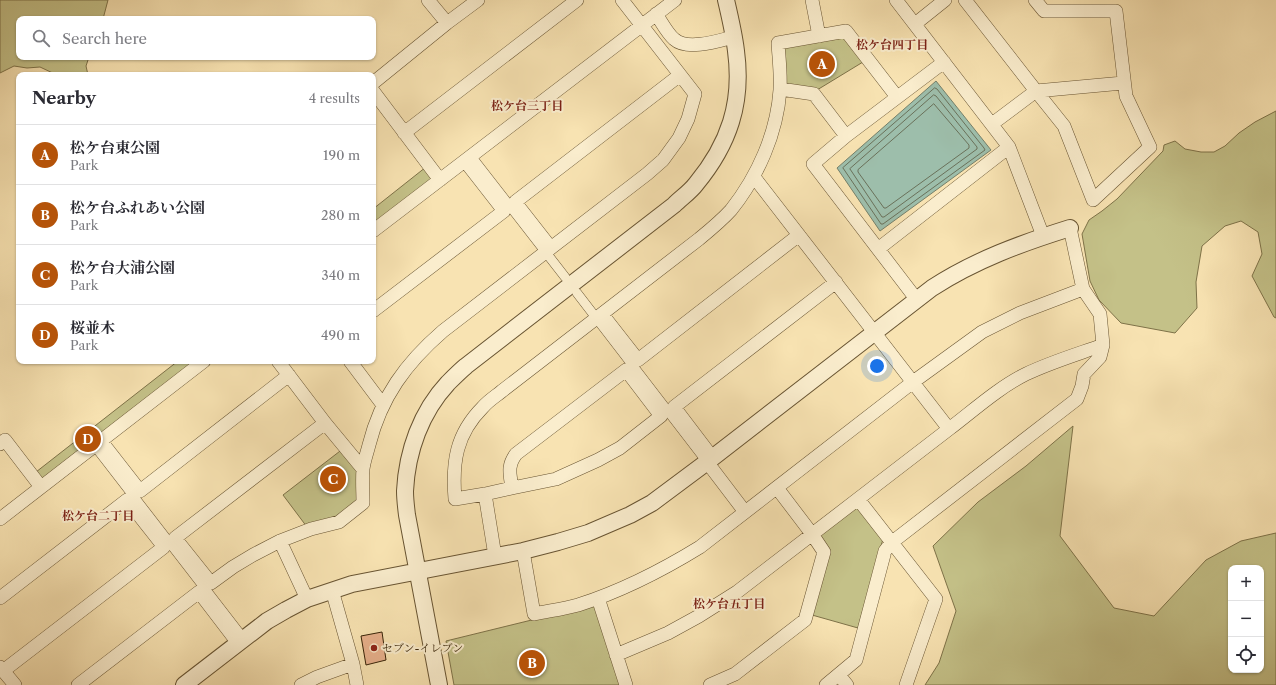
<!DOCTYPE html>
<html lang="en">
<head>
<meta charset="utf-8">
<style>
  :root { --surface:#fff; --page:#f7f7f7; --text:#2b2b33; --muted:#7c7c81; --line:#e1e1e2; --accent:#b45309 }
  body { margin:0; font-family:"Libre Caslon Text","Noto Serif JP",serif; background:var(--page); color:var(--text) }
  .controls { position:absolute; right:12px; bottom:12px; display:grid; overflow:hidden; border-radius:8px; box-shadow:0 1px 3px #0004 }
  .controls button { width:36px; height:36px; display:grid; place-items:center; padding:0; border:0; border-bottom:1px solid var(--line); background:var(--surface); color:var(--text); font:20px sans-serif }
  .you { position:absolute; left:877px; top:366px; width:14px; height:14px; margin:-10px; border:3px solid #fff; border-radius:50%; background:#1a73e8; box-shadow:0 0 0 6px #1a73e833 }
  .badge { display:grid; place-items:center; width:26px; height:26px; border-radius:50%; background:var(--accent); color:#fff; font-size:13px; font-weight:700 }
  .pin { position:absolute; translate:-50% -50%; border:2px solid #fff; box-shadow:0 1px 4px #0006 }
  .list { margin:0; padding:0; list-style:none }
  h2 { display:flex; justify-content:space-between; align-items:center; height:52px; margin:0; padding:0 16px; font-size:17px }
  h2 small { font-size:13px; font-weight:400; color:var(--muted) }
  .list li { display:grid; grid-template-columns:26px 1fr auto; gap:12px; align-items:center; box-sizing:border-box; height:60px; padding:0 16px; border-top:1px solid var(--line) }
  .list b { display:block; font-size:15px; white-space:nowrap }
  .list p { margin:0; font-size:13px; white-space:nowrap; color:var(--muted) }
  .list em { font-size:13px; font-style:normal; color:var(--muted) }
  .icon { flex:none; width:22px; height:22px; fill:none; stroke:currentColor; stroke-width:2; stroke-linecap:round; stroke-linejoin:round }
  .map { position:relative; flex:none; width:1276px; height:685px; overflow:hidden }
  .search { position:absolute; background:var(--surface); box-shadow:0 1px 3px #0004; left:16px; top:16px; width:360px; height:44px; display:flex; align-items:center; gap:10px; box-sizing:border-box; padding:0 14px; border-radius:8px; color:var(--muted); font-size:15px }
  .panel { position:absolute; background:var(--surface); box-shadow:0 1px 3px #0004; left:16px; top:72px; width:360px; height:292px; border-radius:8px }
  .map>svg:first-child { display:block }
  .green { fill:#c4c188; stroke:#7e7248; fill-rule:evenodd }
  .water { fill:#9dbeab; stroke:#75806a }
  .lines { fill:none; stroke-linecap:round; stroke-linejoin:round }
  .shore { stroke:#6a715a; stroke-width:1 }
  .building { fill:#e8b18c; stroke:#382408 }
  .pedestrian-casing { stroke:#685432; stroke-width:10 }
  .minor-casing { stroke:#685432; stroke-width:14 }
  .tertiary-casing { stroke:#685432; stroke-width:18 }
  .pedestrian { stroke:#faedcd; stroke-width:9 }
  .minor { stroke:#faedcd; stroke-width:13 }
  .tertiary { stroke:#faedcd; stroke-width:16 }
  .poi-dot { fill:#8f2418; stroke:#faedcd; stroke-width:1.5 }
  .labels { text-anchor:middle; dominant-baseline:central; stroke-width:4; stroke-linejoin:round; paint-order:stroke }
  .poi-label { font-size:11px; fill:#382408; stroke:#faedcd; text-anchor:start }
  .neighbourhood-label { font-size:12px; font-weight:bold; fill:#7a1f14; stroke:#faedcd }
</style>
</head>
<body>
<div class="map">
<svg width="1276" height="685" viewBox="0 0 1276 685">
  <rect width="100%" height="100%" fill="#f8e3b2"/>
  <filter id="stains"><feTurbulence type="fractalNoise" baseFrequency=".005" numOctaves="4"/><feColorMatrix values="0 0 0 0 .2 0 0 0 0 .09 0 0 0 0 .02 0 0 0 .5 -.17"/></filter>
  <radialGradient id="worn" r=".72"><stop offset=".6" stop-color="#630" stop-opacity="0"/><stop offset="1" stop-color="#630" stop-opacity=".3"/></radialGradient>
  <path class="green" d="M0,0H108L103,19H19V57H89L86,66L88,75H57L40,67L27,68L14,66L0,73Z
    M840,37L846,40L863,62L817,90L788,85L785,81L783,51L787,47Z
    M1276,111V318L1274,317L1252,276L1262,254L1258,232L1241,221L1225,226L1202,246L1196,282L1197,308L1175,333L1121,323L1099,300L1090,281L1082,234L1089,220L1102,211L1117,199L1163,151L1164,145L1175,141L1185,149L1201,152H1214L1225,146L1239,133L1255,122Z
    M426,167L434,178L373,226V209Z
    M178,361H198L43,481L36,472Z
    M1073,426L1060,536L1114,608L1154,616L1206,560L1241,541L1276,533V685H925L939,663L956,611L933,546L978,502L1026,466ZM1231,568H1261V670H1231Z
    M344,448L362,469V502L338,520L307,527L283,495Z
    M858,504L883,539L858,628L812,615L828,551L818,535Z
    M597,604L621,685H454L446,641Z"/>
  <path class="water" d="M936,81L991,150L880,231L837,168Z"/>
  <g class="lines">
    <path class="shore" d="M935,88L937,89L984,148L985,150L883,224H881L843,168Z
      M934,95L936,96L977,147V149L884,217H882L850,169Z
      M934,104L969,145V148L886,208H884L858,172V170Z"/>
  </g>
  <path class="building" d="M382,632L386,660L366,665L361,636Z"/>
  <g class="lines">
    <g class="pedestrian-casing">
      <path id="pedestrian" d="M471,156L565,277
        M577,293L707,462
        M94,445L244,639"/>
    </g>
    <g class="minor-casing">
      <path id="minor" d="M428,0L447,23
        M812,0L819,36
        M896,0L1009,147L1043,236
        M965,0L1036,91L992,124
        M1035,0L1044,11H1116L1126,96L1150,147L1093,200L1064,126L1036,91
        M656,14C661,21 667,33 674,39C687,51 718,41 733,37
        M915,24L945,0
        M373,83L447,23L478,0
        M780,89L814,94L846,136
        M373,91L440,180
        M1036,91L1123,83
        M404,133L577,0
        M754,177L949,429L858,499
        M373,231L675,0
        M551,248L515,202L680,75
        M878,249L1009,147
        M917,300L813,164L846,136L944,62
        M373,311L504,211L465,161
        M602,314L638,360L799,235
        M278,361L325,423L363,469
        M350,361L383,405
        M626,370L661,416L620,448L598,460L556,479L512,488C510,474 507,466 516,454Z
        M325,423L175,538L211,583L233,567L253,555L280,541L311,529L339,522L363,503C363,492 362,480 363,469C364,461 367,453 369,445C381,397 406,363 443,331L647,174L663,160L679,138L688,119L695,94L622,0
        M949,429C974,410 998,388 1026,374C1051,362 1078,354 1103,345
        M101,441L140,491L289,375
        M0,444L5,440L41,487
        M712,457L674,407L836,282
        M707,462L745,512
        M512,488L485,494L455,499C452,462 456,434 483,407C488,401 496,396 502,391L699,239C710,230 721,221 731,210C758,176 777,133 780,90C781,74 779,59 778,43L846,31L897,97
        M485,494L495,556
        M0,519L204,361
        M280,541L307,599
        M523,551L534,614C548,611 564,609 578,605C622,591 661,571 700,547L913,382L982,332L1020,313L1083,289
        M332,590L353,664L357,685
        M0,598L127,500L164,547L3,671
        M598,598L626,685
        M616,655L668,633L699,616L737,592L858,499L936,599L906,685
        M0,667L15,685
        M839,675L847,685
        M78,685L199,592L238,643
        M301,685L317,677L353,664
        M710,685L735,674L805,620L824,552L812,534L777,488
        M826,685L856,660L885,551L891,543L1077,399L1082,386L1084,374L1100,357L1103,345L1100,314L1083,289L1070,228"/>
    </g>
    <g class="tertiary-casing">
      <path id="tertiary" d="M184,685L267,621L286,610L307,599L352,584L523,551L558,542L588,533L630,515L652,503L707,462L932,288C975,260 1022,243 1070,228
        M439,685L407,515C406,507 405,499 405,491C407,451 421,412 448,383C454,377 460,371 466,366L674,205C681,198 690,192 696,184C729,144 743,103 736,51C734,34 730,17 726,0"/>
    </g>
    <use href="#pedestrian" class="pedestrian"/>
    <use href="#minor" class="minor"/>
    <use href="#tertiary" class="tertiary"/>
  </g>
  <circle class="poi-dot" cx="374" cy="648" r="4"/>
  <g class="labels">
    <g class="poi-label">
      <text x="382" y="648">セブン-イレブン</text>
    </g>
    <g class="neighbourhood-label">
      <text x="892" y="44">松ケ台四丁目</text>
      <text x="527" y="105">松ケ台三丁目</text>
      <text x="98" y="515">松ケ台二丁目</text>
      <text x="729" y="603">松ケ台五丁目</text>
    </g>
  </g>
  <rect width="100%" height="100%" filter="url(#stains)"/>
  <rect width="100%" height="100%" fill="url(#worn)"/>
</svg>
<div class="controls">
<button>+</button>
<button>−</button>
<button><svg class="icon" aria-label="locate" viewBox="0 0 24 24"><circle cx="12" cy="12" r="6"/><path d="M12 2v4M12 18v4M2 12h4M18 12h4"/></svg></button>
</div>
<div class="you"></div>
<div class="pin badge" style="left:822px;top:64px">A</div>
<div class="pin badge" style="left:532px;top:663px">B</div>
<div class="pin badge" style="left:333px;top:479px">C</div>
<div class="pin badge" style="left:88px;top:439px">D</div>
<div class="search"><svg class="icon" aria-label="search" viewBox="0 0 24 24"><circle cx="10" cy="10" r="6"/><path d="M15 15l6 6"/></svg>Search here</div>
<section class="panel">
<h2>Nearby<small>4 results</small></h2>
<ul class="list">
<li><span class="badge">A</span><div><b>松ケ台東公園</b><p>Park</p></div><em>190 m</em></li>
<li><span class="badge">B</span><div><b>松ケ台ふれあい公園</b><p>Park</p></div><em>280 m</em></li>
<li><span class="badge">C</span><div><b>松ケ台大浦公園</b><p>Park</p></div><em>340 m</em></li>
<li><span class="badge">D</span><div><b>桜並木</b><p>Park</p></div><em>490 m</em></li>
</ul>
</section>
</div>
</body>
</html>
